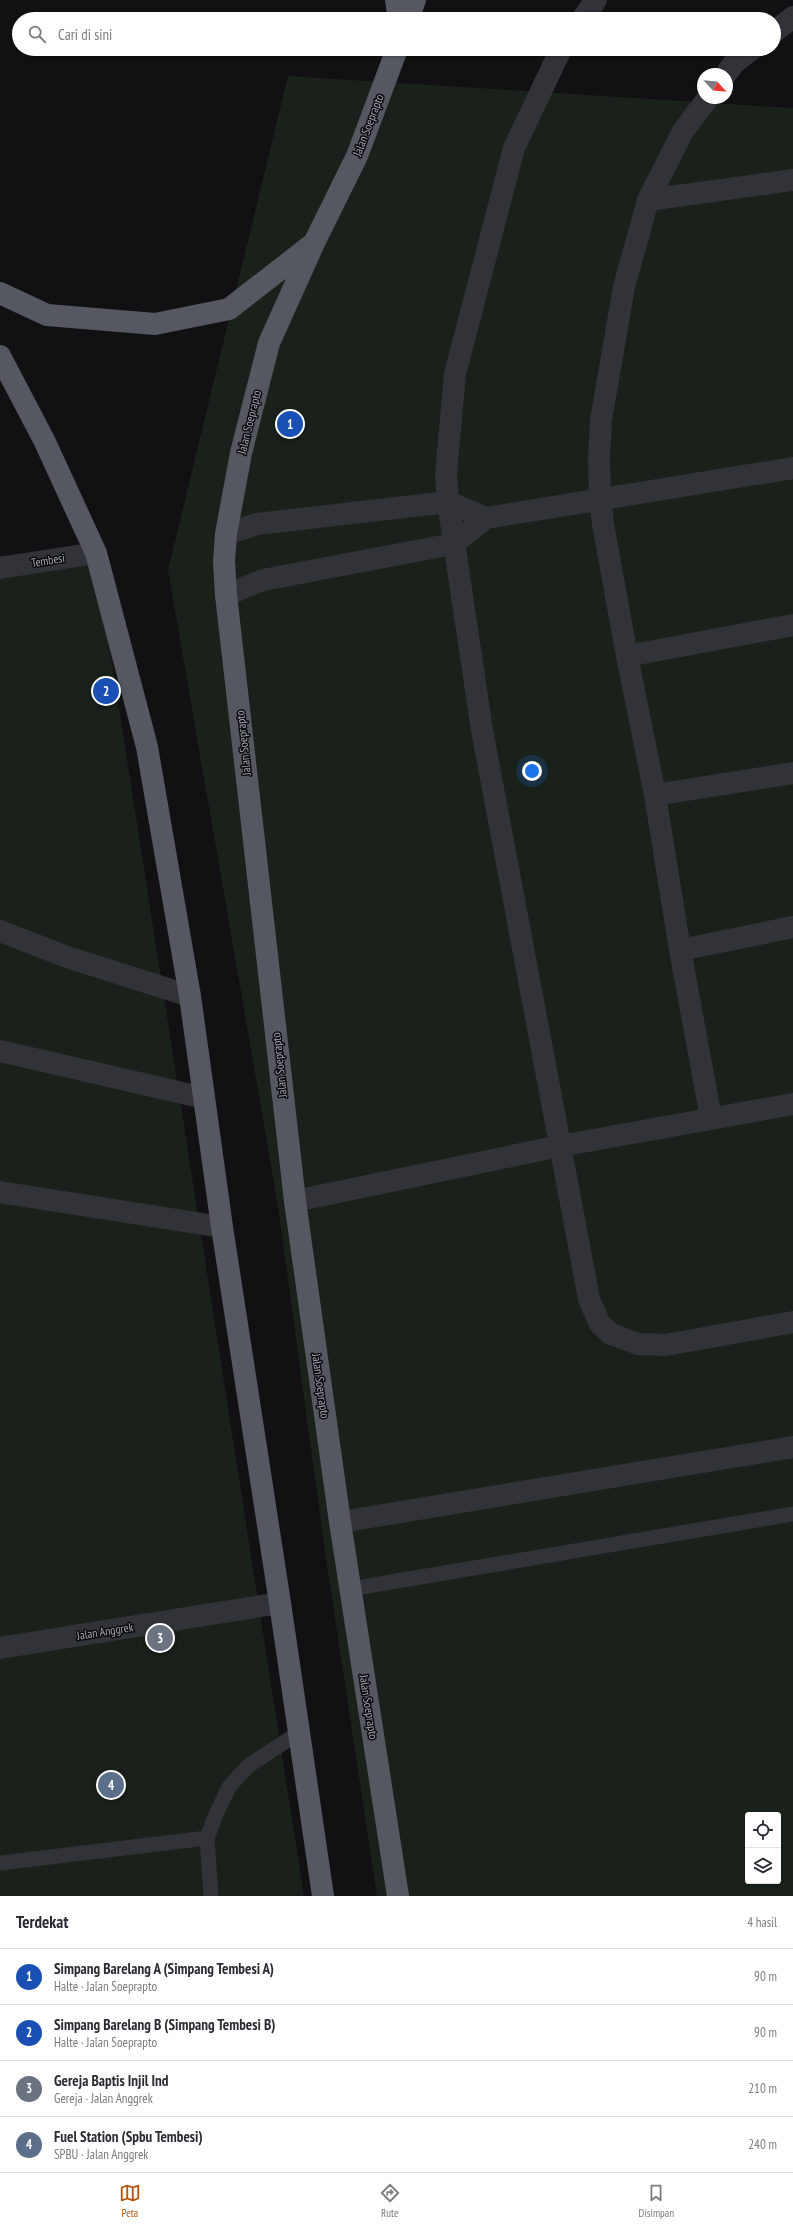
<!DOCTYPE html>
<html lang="id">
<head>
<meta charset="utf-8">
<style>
  :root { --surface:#fff; --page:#f7f7f7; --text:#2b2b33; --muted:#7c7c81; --line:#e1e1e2; --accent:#b45309 }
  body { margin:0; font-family:"PT Sans Narrow",sans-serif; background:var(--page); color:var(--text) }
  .controls { position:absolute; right:12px; bottom:12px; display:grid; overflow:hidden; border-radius:4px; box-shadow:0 1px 3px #0004 }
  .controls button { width:36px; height:36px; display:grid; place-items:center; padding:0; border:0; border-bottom:1px solid var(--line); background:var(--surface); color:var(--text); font:20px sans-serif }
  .compass { position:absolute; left:697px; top:68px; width:36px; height:36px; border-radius:50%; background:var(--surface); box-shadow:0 1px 3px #0004; rotate:116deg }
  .you { position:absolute; left:532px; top:771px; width:14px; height:14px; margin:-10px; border:3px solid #fff; border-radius:50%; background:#1a73e8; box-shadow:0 0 0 6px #1a73e833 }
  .badge { display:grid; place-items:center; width:26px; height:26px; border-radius:50%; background:var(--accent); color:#fff; font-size:13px; font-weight:700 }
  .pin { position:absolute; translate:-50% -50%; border:2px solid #fff; box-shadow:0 1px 4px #0006 }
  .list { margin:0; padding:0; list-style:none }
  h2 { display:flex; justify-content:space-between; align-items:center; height:52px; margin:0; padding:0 16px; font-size:17px }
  h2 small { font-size:13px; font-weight:400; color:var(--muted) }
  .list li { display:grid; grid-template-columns:26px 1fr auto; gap:12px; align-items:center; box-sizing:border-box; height:56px; padding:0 16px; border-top:1px solid var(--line) }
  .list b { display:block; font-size:15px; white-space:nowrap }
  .list p { margin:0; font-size:13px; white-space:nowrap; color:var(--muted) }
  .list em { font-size:13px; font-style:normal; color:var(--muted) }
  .icon { flex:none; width:22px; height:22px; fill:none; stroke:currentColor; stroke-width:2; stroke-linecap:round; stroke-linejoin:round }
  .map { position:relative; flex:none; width:793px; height:1896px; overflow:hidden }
  .search { position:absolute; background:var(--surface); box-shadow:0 1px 3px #0004; left:12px; right:12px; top:12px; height:44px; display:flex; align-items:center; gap:10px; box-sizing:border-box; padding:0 14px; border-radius:22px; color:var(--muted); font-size:15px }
  .sheet { height:276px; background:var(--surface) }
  nav { display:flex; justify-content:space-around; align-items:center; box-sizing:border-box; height:56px; border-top:1px solid var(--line); background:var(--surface); font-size:11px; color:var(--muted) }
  nav a { display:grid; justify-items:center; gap:2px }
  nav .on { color:var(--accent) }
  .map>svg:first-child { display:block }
  .green { fill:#19211a; fill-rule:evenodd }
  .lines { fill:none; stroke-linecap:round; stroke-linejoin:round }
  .service { stroke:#323338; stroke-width:15 }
  .minor { stroke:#323338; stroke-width:22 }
  .trunk { stroke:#555860; stroke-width:22 }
  .labels { text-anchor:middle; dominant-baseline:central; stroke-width:3; stroke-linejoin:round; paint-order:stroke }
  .street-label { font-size:12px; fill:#a1a7b4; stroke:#0c0c0e }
</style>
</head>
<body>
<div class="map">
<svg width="793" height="1896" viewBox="0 0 793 1896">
  <rect width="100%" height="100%" fill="#111113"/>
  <path class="green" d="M288,76L793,108V1896H377L324,1545L278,1206L168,570ZM748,1815H778V1881H748Z
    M96,560L304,1896H0V577Z"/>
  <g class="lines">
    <path class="service" d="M350,1589L793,1514
      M0,1863L207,1838
      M211,1896L207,1838L217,1812L229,1787L248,1766L300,1732"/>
    <path class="minor" d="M582,19L596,0
      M774,32L793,17
      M561,49L514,148L455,374L446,474L448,502L482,730L589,1299L600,1324L611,1334L638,1344L666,1345L793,1322
      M726,74L734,63L752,49
      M708,98L683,131L648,200L624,287L601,420L599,457L600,499L603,524L627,656L655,795L680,950L711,1118
      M648,200L793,180
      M226,534L257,524L448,502L486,518
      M0,568L96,553
      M226,595L263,580L453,544L486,518L793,468
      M627,656L793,625
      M655,795L793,773
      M0,931L67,957L190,996
      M680,950L793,927
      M0,1051L204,1098
      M0,1192L222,1227
      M295,1201L560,1146L793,1104
      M340,1522L793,1447
      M0,1648L280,1603"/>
    <path class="trunk" d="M396,0L399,19
      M408,19L415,0
      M314,243L269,343L241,453L226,534L224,561L226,595L295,1201L340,1522L398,1896
      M0,293L47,315L155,324L229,309L314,243L357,156L397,49
      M0,356L44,440L96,553L147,747L190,996L222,1227L280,1603L323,1896"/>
  </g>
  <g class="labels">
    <g class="street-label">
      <text transform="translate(368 125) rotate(-69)">Jalan Soeprapto</text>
      <text transform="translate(249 422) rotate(-76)">Jalan Soeprapto</text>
      <text transform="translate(48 560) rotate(-9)">Tembesi</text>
      <text transform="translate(243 743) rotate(-96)">Jalan Soeprapto</text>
      <text transform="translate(279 1065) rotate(-96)">Jalan Soeprapto</text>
      <text transform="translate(321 1386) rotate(82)">Jalan Soeprapto</text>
      <text transform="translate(105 1631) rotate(-9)">Jalan Anggrek</text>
      <text transform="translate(369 1707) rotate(81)">Jalan Soeprapto</text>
    </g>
  </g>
</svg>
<div class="controls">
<button><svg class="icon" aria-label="locate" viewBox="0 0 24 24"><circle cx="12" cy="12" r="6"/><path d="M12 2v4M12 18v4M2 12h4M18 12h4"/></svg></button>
<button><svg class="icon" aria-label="layers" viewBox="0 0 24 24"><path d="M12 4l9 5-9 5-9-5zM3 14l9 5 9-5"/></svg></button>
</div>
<svg class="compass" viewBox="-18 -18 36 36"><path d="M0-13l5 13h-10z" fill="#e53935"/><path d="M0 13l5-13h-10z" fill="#7c7c81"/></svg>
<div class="you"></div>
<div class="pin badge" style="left:290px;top:424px;background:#1a4fb4">1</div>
<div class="pin badge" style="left:106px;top:691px;background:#1a4fb4">2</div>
<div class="pin badge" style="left:160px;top:1638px;background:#6b7280">3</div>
<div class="pin badge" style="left:111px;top:1785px;background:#5c6f8a">4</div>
<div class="search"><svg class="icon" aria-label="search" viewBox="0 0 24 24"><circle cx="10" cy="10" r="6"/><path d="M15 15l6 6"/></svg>Cari di sini</div>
</div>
<section class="sheet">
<h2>Terdekat<small>4 hasil</small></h2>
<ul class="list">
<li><span class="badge" style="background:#1a4fb4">1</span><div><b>Simpang Barelang A (Simpang Tembesi A)</b><p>Halte · Jalan Soeprapto</p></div><em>90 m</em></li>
<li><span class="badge" style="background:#1a4fb4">2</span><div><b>Simpang Barelang B (Simpang Tembesi B)</b><p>Halte · Jalan Soeprapto</p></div><em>90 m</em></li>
<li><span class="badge" style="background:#6b7280">3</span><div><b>Gereja Baptis Injil Ind</b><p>Gereja · Jalan Anggrek</p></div><em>210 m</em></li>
<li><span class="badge" style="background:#5c6f8a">4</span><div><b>Fuel Station (Spbu Tembesi)</b><p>SPBU · Jalan Anggrek</p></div><em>240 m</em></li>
</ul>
</section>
<nav>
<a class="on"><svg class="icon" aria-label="map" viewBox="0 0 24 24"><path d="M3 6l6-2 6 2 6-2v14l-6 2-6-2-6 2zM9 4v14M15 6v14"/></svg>Peta</a>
<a><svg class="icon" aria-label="directions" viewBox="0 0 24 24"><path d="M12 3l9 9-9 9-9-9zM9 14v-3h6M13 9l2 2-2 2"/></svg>Rute</a>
<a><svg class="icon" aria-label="saved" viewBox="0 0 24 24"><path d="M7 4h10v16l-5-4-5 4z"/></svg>Disimpan</a>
</nav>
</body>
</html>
